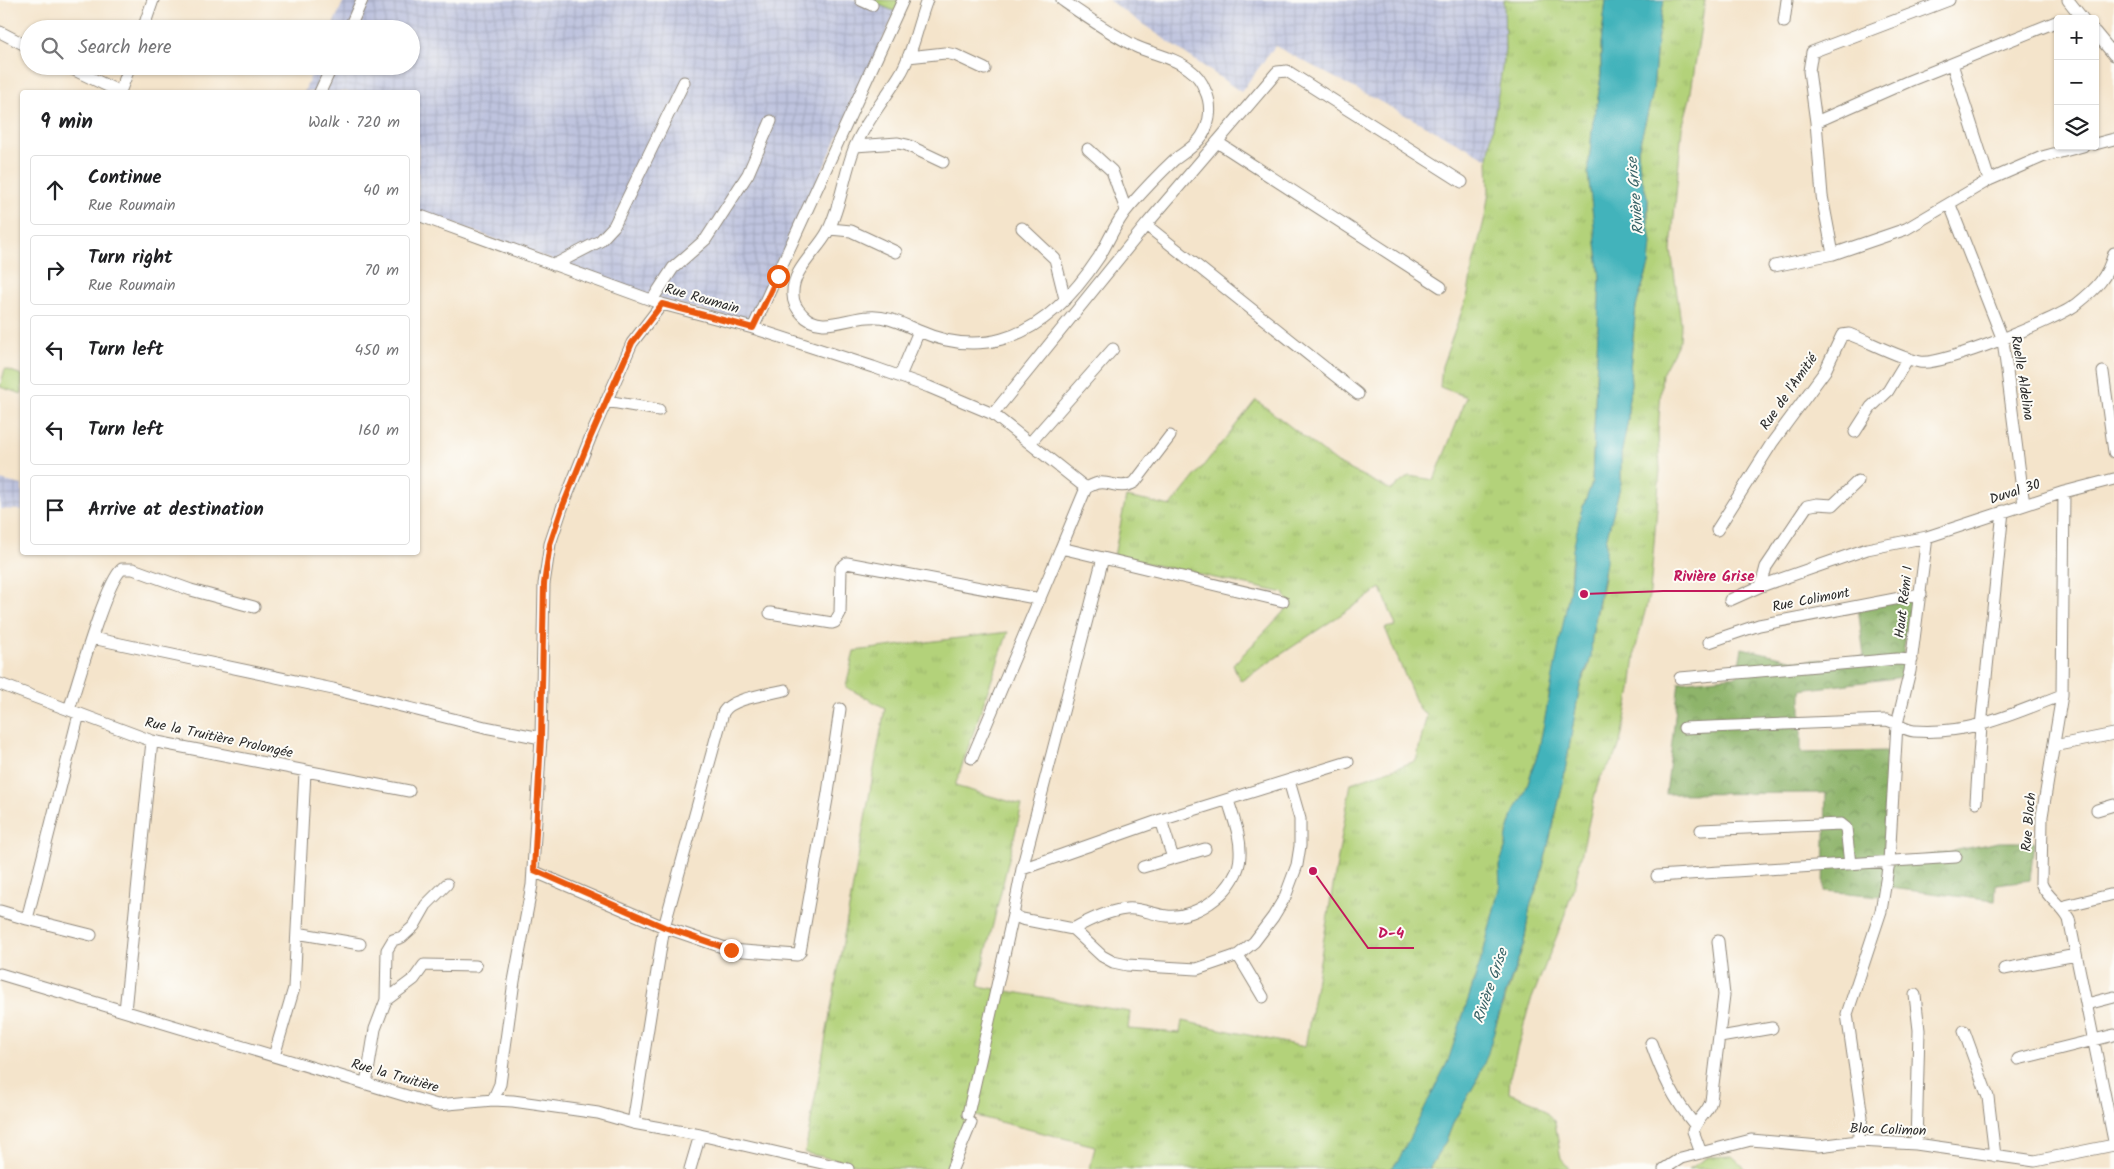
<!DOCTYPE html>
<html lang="en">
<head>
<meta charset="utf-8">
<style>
  :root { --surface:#fff; --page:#f2f2f2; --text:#202124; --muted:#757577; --line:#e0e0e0 }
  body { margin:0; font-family:Kalam,sans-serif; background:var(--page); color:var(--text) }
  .controls { position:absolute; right:15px; top:15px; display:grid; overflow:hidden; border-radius:5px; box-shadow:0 1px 4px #0004 }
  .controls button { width:45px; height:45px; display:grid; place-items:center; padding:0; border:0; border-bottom:1px solid var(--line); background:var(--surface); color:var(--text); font:25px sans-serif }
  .stop { position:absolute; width:15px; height:15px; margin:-11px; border:4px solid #ea580c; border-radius:50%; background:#fff }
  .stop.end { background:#ea580c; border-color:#fff; box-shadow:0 1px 5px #0008 }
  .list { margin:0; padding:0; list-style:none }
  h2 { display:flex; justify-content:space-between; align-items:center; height:65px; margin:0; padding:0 20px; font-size:21px }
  h2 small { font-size:16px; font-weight:400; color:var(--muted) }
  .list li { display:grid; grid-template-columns:32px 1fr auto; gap:15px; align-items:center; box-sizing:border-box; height:70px; margin:0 10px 10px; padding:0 10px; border:1px solid var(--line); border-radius:5px }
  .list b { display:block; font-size:19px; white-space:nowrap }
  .list p { margin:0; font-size:16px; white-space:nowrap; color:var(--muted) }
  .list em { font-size:16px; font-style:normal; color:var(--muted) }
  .icon { flex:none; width:28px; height:28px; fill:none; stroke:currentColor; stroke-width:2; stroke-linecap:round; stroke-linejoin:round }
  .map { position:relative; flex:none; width:2114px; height:1169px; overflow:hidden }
  .search { position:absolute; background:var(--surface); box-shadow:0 1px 4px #0004; left:20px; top:20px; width:400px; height:55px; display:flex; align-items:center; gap:12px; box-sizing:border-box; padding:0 18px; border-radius:28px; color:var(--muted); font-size:19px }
  .panel { position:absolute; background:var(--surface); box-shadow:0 1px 4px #0004; left:20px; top:90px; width:400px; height:465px; border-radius:5px }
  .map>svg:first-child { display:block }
  .industrial { fill:url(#industrial-grid) }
  .grass { fill:url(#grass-tufts); stroke:#6f7e52 }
  .forest { fill:url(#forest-crowns); stroke:#5c704a }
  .garden { fill:#b3d27a; stroke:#6f7e52 }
  .water { fill:#43b3bb; stroke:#376f73 }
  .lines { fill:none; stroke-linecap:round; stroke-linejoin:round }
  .minor-casing { stroke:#90887b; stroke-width:13 }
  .minor { stroke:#fff; stroke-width:11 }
  .route { stroke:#ea580c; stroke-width:6 }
  .labels { text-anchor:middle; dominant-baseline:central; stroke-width:4; stroke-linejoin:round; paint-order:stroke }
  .street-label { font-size:14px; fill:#2b2b2b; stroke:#fdfcf7 }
  .water-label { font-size:15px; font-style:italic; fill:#356165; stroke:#fdfcf7 }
  .leader { fill:none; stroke:#c2185b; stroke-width:2 }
  .callout-dot { fill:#c2185b; stroke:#fdfcf7; stroke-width:2 }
  .callout-label { font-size:15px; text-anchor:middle; font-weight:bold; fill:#c2185b; stroke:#fdfcf7; stroke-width:4; stroke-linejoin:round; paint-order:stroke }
</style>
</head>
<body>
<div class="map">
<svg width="2114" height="1169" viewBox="0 0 2114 1169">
  <defs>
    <pattern id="industrial-grid" width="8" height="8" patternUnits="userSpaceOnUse" patternTransform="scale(1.25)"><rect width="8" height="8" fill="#bec3de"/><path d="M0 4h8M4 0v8" fill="none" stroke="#a3a8bf"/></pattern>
    <pattern id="grass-tufts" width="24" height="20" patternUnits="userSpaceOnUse" patternTransform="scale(1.25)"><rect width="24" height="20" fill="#b3d27a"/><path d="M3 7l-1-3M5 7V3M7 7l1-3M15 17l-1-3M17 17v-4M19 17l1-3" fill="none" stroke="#9ab46a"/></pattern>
    <pattern id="forest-crowns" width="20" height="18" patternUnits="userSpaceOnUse" patternTransform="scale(1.25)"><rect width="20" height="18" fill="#8eb46a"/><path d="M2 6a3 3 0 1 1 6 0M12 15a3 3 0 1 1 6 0" fill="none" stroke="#749357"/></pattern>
  </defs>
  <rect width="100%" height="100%" fill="#fdfcf7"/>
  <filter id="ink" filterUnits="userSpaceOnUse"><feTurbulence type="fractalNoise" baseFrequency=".02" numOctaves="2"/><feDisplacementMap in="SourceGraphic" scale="10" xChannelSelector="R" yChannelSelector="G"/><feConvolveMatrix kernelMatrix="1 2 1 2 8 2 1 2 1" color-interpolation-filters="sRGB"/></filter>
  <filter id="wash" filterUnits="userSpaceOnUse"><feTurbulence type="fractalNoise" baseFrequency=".0096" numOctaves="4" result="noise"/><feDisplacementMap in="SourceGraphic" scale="20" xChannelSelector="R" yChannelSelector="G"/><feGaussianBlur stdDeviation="1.12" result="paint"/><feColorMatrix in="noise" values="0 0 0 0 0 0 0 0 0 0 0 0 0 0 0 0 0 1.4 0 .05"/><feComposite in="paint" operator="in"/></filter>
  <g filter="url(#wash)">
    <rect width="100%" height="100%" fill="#f4e4cb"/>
    <path class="industrial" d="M344,0H868L896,12L754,317L738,320L656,298L418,211V92H304L315,66H411V29H331Z
      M1108,0H1504L1505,49L1488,159L1275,46L1241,92Z
      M0,480L22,485V510L0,509Z"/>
    <path class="grass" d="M868,0H901L896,12Z
      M1504,0H1606L1601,44V75L1597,106L1593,121L1588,173L1600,277L1592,483L1581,512L1571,564L1570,588L1562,634L1539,749L1525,792L1514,812L1507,835L1506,846L1499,866L1500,885L1483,954L1448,1062L1399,1160L1391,1169H1090L1095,1146L968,1114L946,1169H877L805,1153L885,708L846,687L854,651L1008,632L955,786L1022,805L978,986L1130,1012L1128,1029L1180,1033L1182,1021L1305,1047L1351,783L1416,761L1427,714L1419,709L1385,628L1396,626L1381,588L1241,681L1233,665L1290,605L1284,593L1114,556L1126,497L1171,506L1256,400L1339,464L1391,490L1409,476L1434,480L1467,397L1440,387L1442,366L1468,294L1473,264L1485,217L1489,191L1488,159L1505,49Z
      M1664,0H1705L1690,98L1682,128L1671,250L1681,323L1680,340L1662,374L1658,434L1660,470L1650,592L1636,647L1631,690L1620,743L1616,755L1600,778L1596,790L1575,883L1562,923L1529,1006L1510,1076L1509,1093L1538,1104L1555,1122L1561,1159L1570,1169H1429L1446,1141L1454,1121L1476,1082L1513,976L1524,943L1530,906L1540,879L1562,788L1580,685L1589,666L1592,636L1604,578L1606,540L1621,483V455L1628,420V405L1631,384L1630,369L1636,306L1649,265L1648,200L1640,172L1638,150L1653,92L1657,41Z
      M1732,1156L1746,1169H1688L1708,1157Z"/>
    <path class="forest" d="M1912,598L1903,654V677L1801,690V753L1886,751L1884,864L1999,842H2034L2030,880L1996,884L1995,901L1891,888L1881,896L1824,891L1826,793L1666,794L1679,682L1737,676L1742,648L1799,661L1864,657L1858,606Z"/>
    <path class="garden" d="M5,369L22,375V394L0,387Z"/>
    <path class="water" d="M1606,0H1664L1657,41L1653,92L1638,150L1640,172L1648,200L1647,215L1651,243L1649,265L1636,306L1630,369L1631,384L1628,405V420L1621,455V483L1606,540V562L1592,636L1591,658L1580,685L1562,788L1540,879L1530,906L1524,943L1501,1007L1487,1056L1476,1082L1454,1121L1446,1141L1429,1169H1391L1399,1159L1448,1061L1483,954L1500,885L1499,866L1506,846L1507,835L1514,812L1525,792L1539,749L1570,588L1573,549L1581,512L1592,483L1600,277L1588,173L1593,121L1597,106L1601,75V44Z"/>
  </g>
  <g filter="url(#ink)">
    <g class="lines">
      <g class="minor-casing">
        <path id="minor" d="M861,0L872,5
          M927,0C918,23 914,49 902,71C887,97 866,120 854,149C844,175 841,205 828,231C818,251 791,270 793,295C793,303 797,309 802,314C819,334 846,318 868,317C887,315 902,324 919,331C946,343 973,347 1002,339C1043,328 1076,292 1099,257C1109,241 1116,221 1129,207C1143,191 1158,175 1174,160C1183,153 1196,146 1202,136C1211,122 1212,104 1205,90C1202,82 1196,74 1189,69C1174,57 1152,54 1135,46C1109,33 1085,16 1062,0
          M2068,0L2083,19
          M2058,21L1909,81L1816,122L1822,196L1833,254L1906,229L1989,180L2042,157L2083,146
          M1784,22L1787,0
          M143,29L153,0
          M349,29L362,0
          M0,32L29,47
          M2095,32L2114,55
          M908,57L945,53L955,55L985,69
          M1952,64L1989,180
          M66,66L120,92
          M120,92L130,66
          M320,92L332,66
          M1816,122L1809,71L1812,52L1949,0
          M1217,142L1441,287
          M2095,144L2114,139
          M855,146L898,143L907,145L943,162
          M1088,149L1112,171L1126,210
          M1950,205L2003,340L2024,505
          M418,215L662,304L753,328L873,367L929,387L993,414L1086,488L1061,548L1283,601
          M1146,225L1358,394
          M1022,228L1055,259L1065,299
          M830,229L851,231L896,252
          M554,265L600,241L614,226L684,82
          M1774,266L1833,254
          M652,300L673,268L706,239L748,174L771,121
          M753,328L903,0
          M2103,372L2114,452
          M900,376L919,331
          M606,401L659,410
          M993,414L1146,225L1277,72L1287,71L1462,182
          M1855,432L1871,407L1888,391L1908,358
          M1030,443L1113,349
          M1086,488C1090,486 1094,484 1098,483C1112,481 1119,491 1135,482L1170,436
          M2064,492L2062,695L2042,816L2041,883C2046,897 2062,905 2069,919L2114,1141
          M1717,530L1772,443L1825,371L1842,335L1849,334C1870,342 1899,358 1920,362C1942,366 2058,319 2077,304C2097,288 2107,278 2114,253
          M1103,558L1022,869L1013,915L1022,919L1073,929L1102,956L1113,962L1127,965L1197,969L1238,955L1254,942L1273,917L1285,897L1297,865L1300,846V819L1289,781
          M1761,586L1766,567L1807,506L1817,504L1833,505L1858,481
          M1730,600L1761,586L1867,549L1927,537L2064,492L2114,479
          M770,613L832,623L835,622L840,613L841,568L847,563L1040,599
          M92,638L333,689L485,727L541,738
          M1709,642L1759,625L1921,594
          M1680,678L1897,659L1912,660
          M0,684L152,741L409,791
          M69,710C77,685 106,581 122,569H133L191,590L254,607
          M1684,728L1886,720C1897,722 1903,730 1914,731C1970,735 2012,714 2062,695
          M2054,746L2114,734
          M972,758L1061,548
          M1976,802L1981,726L2003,511
          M2097,810L2114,805
          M1161,820L1173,858
          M1701,830L1841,824L1846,828L1850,864
          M1143,867L1205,849
          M1022,869L1161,820L1348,762
          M533,871L664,927L731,950L797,955L800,952L828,793L840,709
          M1657,876L1956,857
          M2061,907L2114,894
          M0,911L27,919L79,714
          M27,919L91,935
          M1073,929C1089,920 1107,911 1126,909C1140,907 1153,915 1167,916C1198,919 1240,888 1240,855C1241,836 1233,818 1228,800
          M297,933L360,944
          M1238,955L1263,997
          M2004,969L2076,955
          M0,974L437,1105L493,1100L513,1101L598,1113L633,1123L700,1135L848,1169
          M1915,995L1919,1030L1916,1144
          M386,1000L414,979L424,965L476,966
          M2087,1004L2114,997
          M125,1011L152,741
          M1964,1031L1988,1097L1995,1156
          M1720,1037L1772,1028
          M1651,1043C1662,1074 1674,1100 1695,1125
          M274,1056L294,988L305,772
          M2018,1059L2114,1035
          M366,1084L375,1029L386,1000L387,950L393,940L402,937L414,926L426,905L447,884
          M493,1100L500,1084L514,981L532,885L541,738L544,584L550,544L562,508L591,436L632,343L662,304
          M968,1114L1013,915
          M633,1123L664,927L723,713C730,698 769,694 785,690
          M1858,1141L1862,1117L1847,1014L1881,911L1889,862L1897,724L1910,671L1927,537
          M1701,1153L1693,1131C1697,1118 1708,1113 1711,1101L1724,995L1718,941
          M690,1169L700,1135
          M952,1169L971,1123
          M1664,1169L1681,1158L1751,1140L1819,1146L1858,1141L1916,1144L2035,1161L2114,1145"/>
      </g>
      <use href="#minor" class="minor"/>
    </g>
  </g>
  <g class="lines" filter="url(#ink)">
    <path class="route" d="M731,950L664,927L534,870L541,738L544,584L550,544L562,508L591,436L632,343L662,304L753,328L778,276"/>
  </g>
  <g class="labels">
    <g class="street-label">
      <text transform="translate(702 299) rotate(16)">Rue Roumain</text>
      <text transform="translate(2022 378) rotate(81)">Ruelle Aldelina</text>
      <text transform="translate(1789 392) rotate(-55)">Rue de l'Amitié</text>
      <text transform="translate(2015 492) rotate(-18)">Duval 30</text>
      <text transform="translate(1811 600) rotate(-11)">Rue Colimont</text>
      <text transform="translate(1904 602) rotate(-83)">Haut Rémi I</text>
      <text transform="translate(219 738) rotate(12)">Rue la Truitière Prolongée</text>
      <text transform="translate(2029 822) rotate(-85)">Rue Bloch</text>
      <text transform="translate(395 1076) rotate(16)">Rue la Truitière</text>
      <text transform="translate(1888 1130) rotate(2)">Bloc Colimon</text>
    </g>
    <g class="water-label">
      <text transform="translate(1636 196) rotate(-95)">Rivière Grise</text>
      <text transform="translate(1491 986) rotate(-71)">Rivière Grise</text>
    </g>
  </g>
  <path class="leader" d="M1584 594L1663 591H1764M1313 871L1368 948H1414"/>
  <g class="callout-dot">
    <circle cx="1584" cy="594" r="5"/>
    <circle cx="1313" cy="871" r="5"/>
  </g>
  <g class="callout-label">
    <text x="1714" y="581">Rivière Grise</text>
    <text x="1391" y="938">D-4</text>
  </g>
</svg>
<div class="controls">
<button>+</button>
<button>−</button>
<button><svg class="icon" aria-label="layers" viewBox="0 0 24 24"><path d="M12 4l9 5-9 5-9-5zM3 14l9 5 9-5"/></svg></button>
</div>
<div class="stop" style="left:778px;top:276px"></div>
<div class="stop end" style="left:731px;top:950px"></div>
<div class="search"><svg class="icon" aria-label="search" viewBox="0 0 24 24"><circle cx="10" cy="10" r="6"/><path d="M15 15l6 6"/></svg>Search here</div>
<section class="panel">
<h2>9 min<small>Walk · 720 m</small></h2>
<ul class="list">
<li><svg class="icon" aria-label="ahead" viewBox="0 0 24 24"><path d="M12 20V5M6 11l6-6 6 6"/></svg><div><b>Continue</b><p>Rue Roumain</p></div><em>40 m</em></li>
<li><svg class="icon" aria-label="right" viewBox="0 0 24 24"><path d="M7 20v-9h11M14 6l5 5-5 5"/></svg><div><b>Turn right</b><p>Rue Roumain</p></div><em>70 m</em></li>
<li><svg class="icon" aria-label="left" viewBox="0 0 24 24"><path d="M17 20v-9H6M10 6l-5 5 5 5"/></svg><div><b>Turn left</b></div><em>450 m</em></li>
<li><svg class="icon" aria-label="left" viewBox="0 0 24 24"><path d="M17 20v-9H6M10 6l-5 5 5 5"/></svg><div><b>Turn left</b></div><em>160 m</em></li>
<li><svg class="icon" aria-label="arrive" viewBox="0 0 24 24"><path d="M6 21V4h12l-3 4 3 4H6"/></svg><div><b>Arrive at destination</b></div></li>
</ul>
</section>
</div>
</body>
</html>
